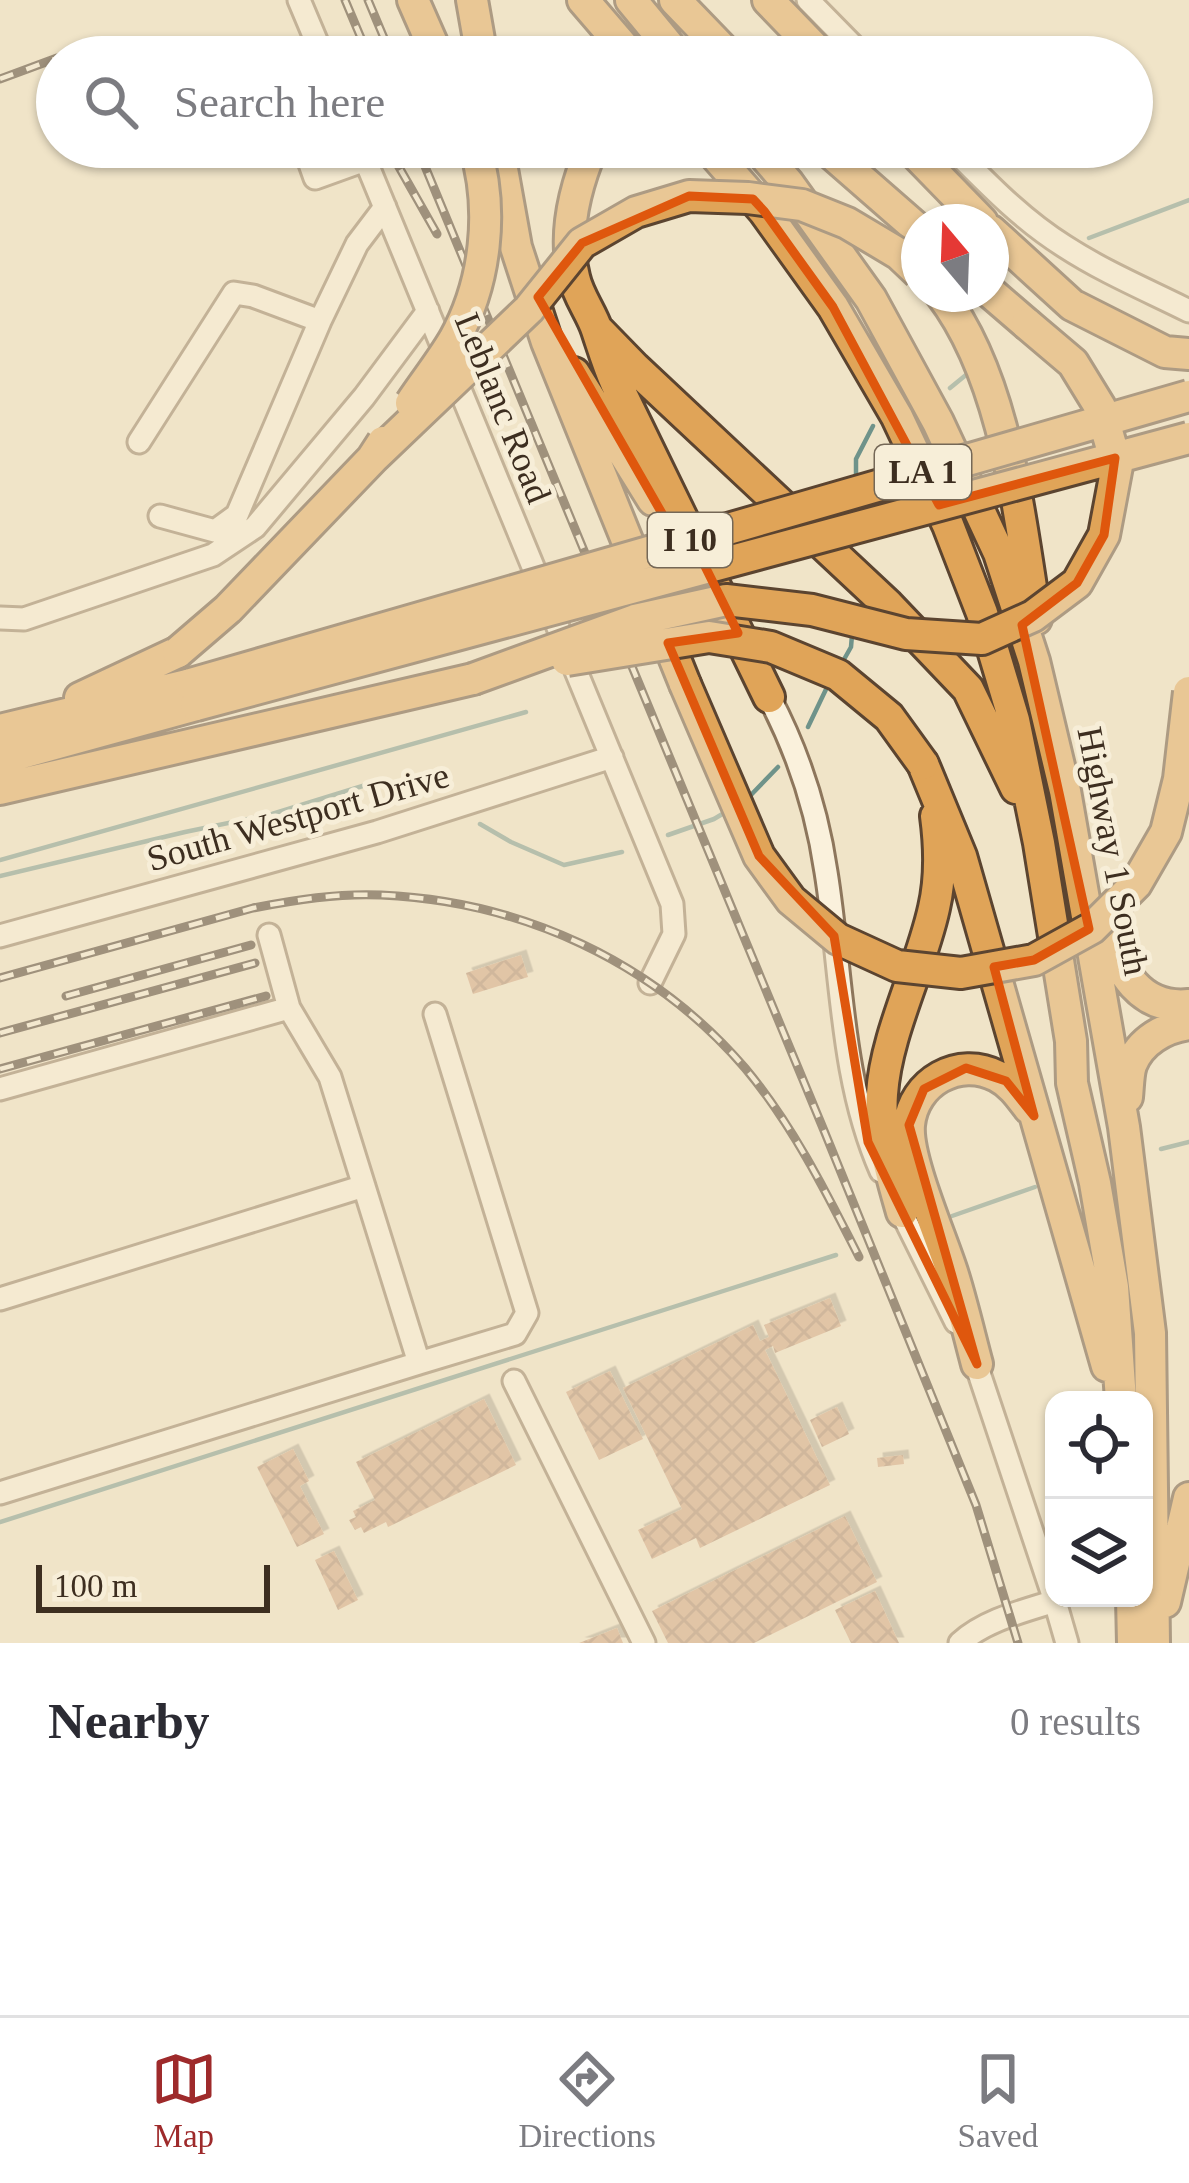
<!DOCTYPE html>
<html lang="en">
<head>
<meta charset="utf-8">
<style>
  :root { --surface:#fff; --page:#f7f7f7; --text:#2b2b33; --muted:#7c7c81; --line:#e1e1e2; --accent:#9e2a2b }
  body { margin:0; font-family:"Times New Roman",serif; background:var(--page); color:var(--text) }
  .controls { position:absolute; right:36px; bottom:36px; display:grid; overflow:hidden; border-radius:24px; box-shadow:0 3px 9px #0004 }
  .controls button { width:108px; height:108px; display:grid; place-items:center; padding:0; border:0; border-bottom:3px solid var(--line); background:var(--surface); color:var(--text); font:60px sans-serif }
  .compass { position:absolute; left:901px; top:204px; width:108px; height:108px; border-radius:50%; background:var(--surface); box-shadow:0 3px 9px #0004; rotate:341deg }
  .scale { position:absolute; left:36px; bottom:30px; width:234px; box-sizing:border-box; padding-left:12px; border:6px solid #3d2e20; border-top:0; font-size:33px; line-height:42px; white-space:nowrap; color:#3d2e20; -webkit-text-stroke:9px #f7eed8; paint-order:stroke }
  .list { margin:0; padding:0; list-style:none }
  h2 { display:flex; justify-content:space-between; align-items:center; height:156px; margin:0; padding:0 48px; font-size:51px }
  h2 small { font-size:39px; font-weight:400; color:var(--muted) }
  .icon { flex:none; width:66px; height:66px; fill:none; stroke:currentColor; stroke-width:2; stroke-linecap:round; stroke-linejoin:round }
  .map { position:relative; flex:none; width:1189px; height:1643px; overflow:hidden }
  .search { position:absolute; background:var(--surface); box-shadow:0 3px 9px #0004; left:36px; right:36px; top:36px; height:132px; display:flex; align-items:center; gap:30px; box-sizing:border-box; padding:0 42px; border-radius:66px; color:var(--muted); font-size:45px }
  .sheet { height:372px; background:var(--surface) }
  nav { display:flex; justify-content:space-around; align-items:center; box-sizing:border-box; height:168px; border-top:3px solid var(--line); background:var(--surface); font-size:33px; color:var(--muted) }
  nav a { display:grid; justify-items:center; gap:6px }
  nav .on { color:var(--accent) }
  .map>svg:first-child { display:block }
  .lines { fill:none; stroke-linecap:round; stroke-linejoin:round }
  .stream { stroke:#6f938a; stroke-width:4.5 }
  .building { fill:url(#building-cross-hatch); filter:url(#shadow) }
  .minor-casing { stroke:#8d765c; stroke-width:27 }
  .highway-casing { stroke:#5b4430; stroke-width:36 }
  .minor { stroke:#faf1dc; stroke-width:21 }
  .highway { stroke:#e0a458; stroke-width:30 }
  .rail-casing { stroke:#3d2e20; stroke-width:9 }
  .rail { stroke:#f7eed8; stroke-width:4.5; stroke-dasharray:14; stroke-linecap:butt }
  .highway-bridge-casing { stroke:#5b4430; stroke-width:36; stroke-linecap:butt }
  .highway-bridge { stroke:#e0a458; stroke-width:30 }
  .marked { fill:none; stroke:#df570d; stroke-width:9; stroke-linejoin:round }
  .labels { text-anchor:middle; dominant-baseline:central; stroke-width:10; stroke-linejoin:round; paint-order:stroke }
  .shield { fill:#f7eed8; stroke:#756857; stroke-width:3 }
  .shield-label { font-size:33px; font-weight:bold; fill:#3d2e20 }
  .street-label { font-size:36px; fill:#3d2e20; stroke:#f7eed8 }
</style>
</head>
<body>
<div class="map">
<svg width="1189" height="1643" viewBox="0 0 1189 1643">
  <defs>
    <pattern id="building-cross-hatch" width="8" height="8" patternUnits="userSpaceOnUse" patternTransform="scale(3)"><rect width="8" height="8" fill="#cf9f7d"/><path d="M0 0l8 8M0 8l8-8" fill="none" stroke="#a98266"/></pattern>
    <filter id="shadow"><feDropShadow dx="5.5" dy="-5.5" stdDeviation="0" flood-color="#0004"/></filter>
  </defs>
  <rect width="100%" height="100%" fill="#f0e4c8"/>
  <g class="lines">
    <path class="stream" d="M1089,238L1189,200
      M950,388L972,370
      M856,482V459L873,426
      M842,663L851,647L852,635
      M808,727L829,683
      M749,797L778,767
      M480,824L511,842L564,865L622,852
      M668,835L714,819L729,810
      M0,860L526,712
      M0,876L185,832L272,814L369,784L417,789L427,794
      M1161,1149L1189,1142
      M952,1216L1035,1187
      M0,1522L836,1255"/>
  </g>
  <path class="building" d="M521,955L528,977L473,994L466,973Z
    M830,1298L841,1326L775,1353L773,1346L765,1350L830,1485L700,1548L696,1538L652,1559L638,1530L682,1509L623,1388L753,1325L760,1341L769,1337L764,1325Z
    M610,1371L643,1439L599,1460L566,1392Z
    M484,1399L516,1465L388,1527L386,1522L364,1533L361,1527L355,1530L349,1520L356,1517L353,1511L375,1500L356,1462Z
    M837,1407L849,1434L822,1447L810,1420Z
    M293,1449L309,1481L300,1486L324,1534L297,1547L257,1467Z
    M903,1455L904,1464L878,1467L877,1458Z
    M845,1516L877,1582L754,1643H668L652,1611Z
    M334,1551L358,1600L338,1610L315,1560Z
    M875,1591L899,1643H851L835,1610Z
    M617,1628L623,1643H579Z"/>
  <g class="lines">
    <g class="minor-casing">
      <path id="minor" d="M299,0L323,57
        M808,0L864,57
        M304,147L315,178L365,160
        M360,147L672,904L674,934L650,983
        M951,147C987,183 1021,219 1064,246C1104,272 1147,290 1189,311
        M139,442L234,293L253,296L320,321
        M160,516L215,531L237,515L320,321L357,244L385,207
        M0,618L24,619L213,555L255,527L364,397L428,311
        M769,697C798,752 817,810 826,872C842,971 840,1078 881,1171
        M0,936L377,832L612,757
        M0,1089L289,1008
        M895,1199L956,1322
        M0,1299L364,1186
        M973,1355L1054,1598
        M419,1363L515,1334L527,1313L435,1014
        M514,1381L644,1643
        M0,1493L419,1363L330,1077L289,1008L269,935
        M1054,1598L1067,1643
        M960,1643C985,1620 1024,1611 1055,1601"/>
    </g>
    <g class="highway-casing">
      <path id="highway" d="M413,0L438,57
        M472,0L482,57
        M583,0L632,57
        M631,0L678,57
        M675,0L730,57
        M768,0L823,57
        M498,147L516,247L547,342L685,684
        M592,147C575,187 563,234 574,277C578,296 591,312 597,330C603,348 608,365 616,383L769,697
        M708,147L764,211L833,307L897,417L948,525L982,613L1014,720L1039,843L1071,1041L1072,1083L1095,1183L1113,1287L1121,1400
        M757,147L788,183L871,299L938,422L999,553L1034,661L1065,791L1124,1127L1150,1333L1154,1643
        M824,147L919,230
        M909,147L982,222
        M991,231L1072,305L1165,352L1189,354
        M991,293L1027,324
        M941,294C1006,379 1019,515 1036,619
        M597,329L635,368L888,605L968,689L1016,788
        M574,373L653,500
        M80,698L178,652
        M0,730L191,684
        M0,759L196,705
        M923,764L961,856L1107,1366
        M0,789L473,679
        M1098,918C1117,959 1132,1011 1189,1005
        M1127,1097C1128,1088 1128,1074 1131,1065C1140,1041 1165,1027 1189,1024
        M902,1212C891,1173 879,1135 882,1094C886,1033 921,968 934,908C941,878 940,846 936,816
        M977,1364C969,1334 962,1304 953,1275C942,1239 906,1159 909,1125C913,1082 959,1056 997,1076C1011,1083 1020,1096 1029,1108
        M1132,1598L1133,1643
        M1165,1602L1189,1498"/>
    </g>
    <use href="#minor" class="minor"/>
    <use href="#highway" class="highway"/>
    <g class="rail-casing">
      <path id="rail" d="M345,0L369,57
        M368,0L392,57
        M60,57C118,42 161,37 218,57
        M0,79L57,58
        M384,147L395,160L437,234
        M417,147L825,1133L976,1505L1018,1643
        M0,978L253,908C295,900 338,893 381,895C521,901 653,961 745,1068C792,1124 826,1192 859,1257
        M66,996L251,945
        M0,1033L255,963
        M0,1069L266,996"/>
    </g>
    <use href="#rail" class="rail"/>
    <g class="highway-bridge-casing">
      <path id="highway-bridge" d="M411,403C425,382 441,362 454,340C486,283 494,210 475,147
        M372,459L529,309L582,243L636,212L689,196L748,198L802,205L847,223L899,254L919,273
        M178,652L228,609L372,459L383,442
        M567,660L709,637L771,647L838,675L889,717L923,764
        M473,679L635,620L726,600L812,610L906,634L982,639L1033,616L1077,583L1104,535L1117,466L1100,407L1073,363L1027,324
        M191,684L1189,396
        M685,684L759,856L791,900L838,939L897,966L961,973L1034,960L1092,928L1136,884L1166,832L1179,779L1189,692
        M196,705L1189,438"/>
    </g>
    <use href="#highway-bridge" class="highway-bridge"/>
  </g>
  <path d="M0 0H1189V1643H0ZM689,196L753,199L764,211L833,307L939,505L1115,458L1104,535L1077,583L1022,625L1089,929L1034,960L994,967L1034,1116L1006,1081L966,1068L924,1089L909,1125L977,1364L868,1142L834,936L759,856L668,643L738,633L692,540L679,543L538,297L582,243Z" fill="#f0e4c8" fill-opacity=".55" fill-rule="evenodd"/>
  <path class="marked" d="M689,196L753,199L764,211L833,307L939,505L1115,458L1104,535L1077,583L1022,625L1089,929L1034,960L994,967L1034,1116L1006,1081L966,1068L924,1089L909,1125L977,1364L868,1142L834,936L759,856L668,643L738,633L692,540L679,543L538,297L582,243Z"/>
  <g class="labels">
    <g class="shield">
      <rect x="875" y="445" width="96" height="54" rx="9"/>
      <rect x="648" y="513" width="84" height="54" rx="9"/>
    </g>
    <g class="shield-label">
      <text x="923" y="472">LA 1</text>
      <text x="690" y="540">I 10</text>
    </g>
    <g class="street-label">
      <text transform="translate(503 408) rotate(68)">Leblanc Road</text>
      <text transform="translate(298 817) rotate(-16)">South Westport Drive</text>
      <text transform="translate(1113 851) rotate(79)">Highway 1 South</text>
    </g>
  </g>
</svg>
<div class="controls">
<button><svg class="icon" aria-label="locate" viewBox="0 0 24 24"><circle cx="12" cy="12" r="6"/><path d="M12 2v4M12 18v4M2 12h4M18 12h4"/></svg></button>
<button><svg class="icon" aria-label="layers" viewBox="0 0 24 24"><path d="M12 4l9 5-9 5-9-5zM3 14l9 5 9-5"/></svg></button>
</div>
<svg class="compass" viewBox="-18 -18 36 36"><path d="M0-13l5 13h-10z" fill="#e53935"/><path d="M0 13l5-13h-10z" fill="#7c7c81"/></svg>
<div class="scale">100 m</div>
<div class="search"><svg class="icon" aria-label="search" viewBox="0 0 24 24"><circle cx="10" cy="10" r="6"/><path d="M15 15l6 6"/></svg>Search here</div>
</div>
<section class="sheet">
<h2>Nearby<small>0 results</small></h2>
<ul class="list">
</ul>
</section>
<nav>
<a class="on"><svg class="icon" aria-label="map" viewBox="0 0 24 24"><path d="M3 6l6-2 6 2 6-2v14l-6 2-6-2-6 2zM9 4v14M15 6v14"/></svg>Map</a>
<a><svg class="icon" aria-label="directions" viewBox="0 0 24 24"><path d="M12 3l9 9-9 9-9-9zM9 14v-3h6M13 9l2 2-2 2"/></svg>Directions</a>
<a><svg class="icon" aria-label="saved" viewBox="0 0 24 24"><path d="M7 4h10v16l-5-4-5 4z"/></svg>Saved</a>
</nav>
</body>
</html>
